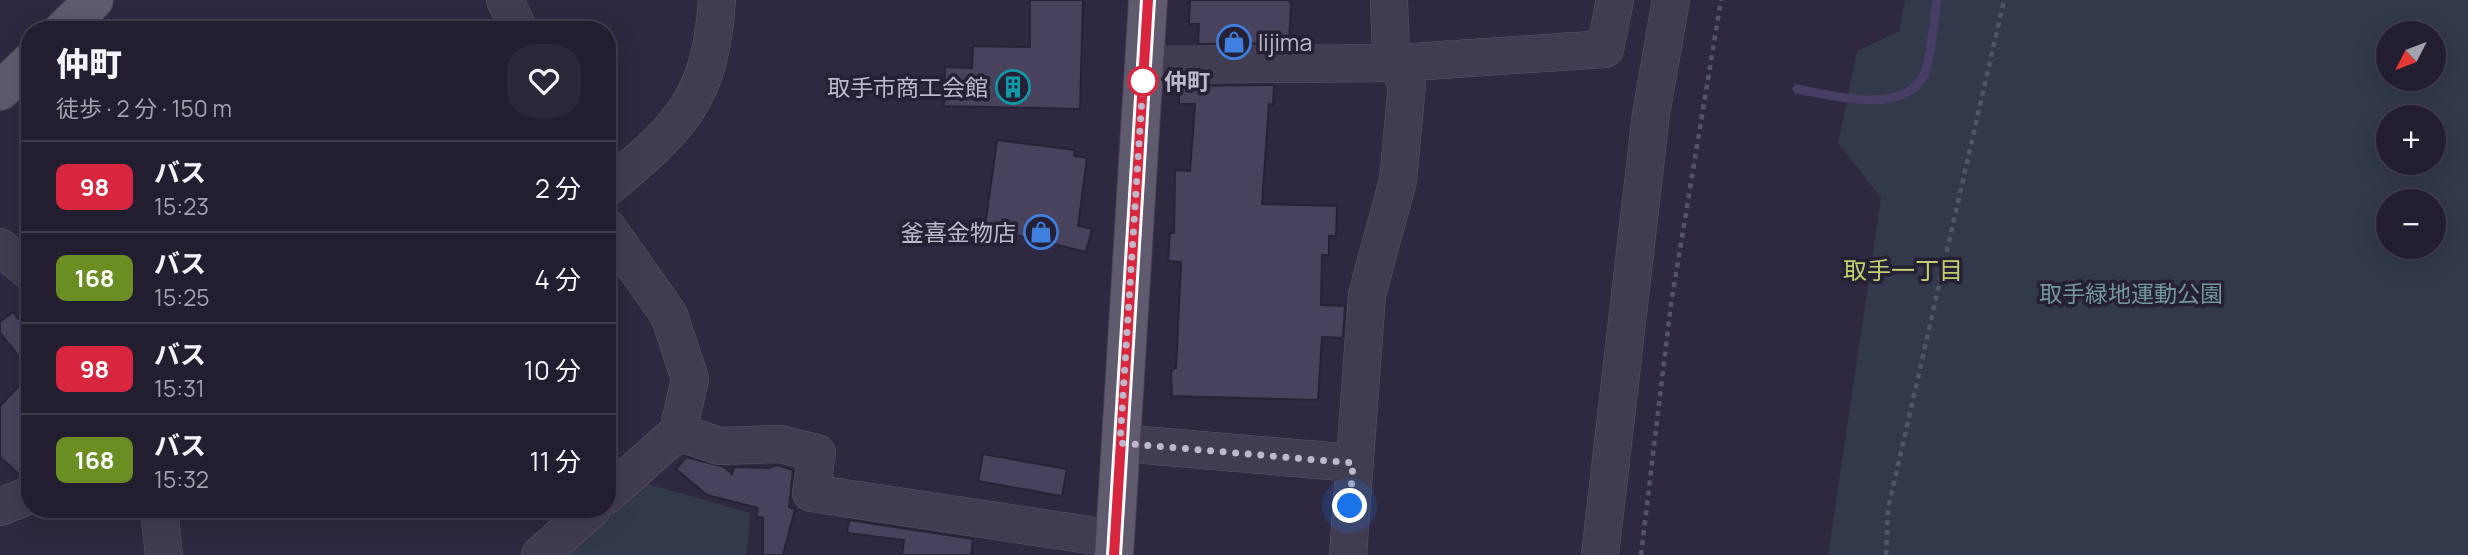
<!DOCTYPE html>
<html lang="ja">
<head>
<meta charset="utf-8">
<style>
	:root { --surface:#221e30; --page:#2a2738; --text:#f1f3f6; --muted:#a2a2ab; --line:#3f3c4c }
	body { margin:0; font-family:Manrope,"Noto Sans JP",sans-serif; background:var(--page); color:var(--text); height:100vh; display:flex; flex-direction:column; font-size:26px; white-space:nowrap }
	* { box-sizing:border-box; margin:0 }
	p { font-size:23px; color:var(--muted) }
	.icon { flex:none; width:38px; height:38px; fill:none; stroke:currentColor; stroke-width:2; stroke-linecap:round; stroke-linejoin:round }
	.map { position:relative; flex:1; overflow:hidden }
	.details { position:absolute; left:21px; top:21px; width:595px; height:497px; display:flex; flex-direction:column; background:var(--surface); border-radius:28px; box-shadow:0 7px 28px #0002,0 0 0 2px var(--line) }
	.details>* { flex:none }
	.badge { padding:0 14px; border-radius:10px; font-size:24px; line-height:46px }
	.needle { width:46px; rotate:228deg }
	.fabs { position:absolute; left:2376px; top:21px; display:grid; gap:14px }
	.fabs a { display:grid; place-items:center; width:70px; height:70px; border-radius:50%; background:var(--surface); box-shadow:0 7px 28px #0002,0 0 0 2px var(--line); font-size:35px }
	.you { position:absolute; width:35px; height:35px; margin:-18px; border:5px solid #fff; border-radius:50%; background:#1a73e8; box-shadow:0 0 0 10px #1a73e833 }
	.map>.badge { position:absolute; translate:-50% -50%; box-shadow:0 0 0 4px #fff }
	.round { display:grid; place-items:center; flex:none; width:74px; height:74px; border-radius:28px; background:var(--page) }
	.headline { display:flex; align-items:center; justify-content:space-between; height:119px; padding:0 35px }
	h1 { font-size:33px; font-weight:800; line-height:52px }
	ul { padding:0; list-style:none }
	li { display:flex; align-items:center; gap:21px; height:91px; padding:0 35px; border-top:2px solid var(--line) }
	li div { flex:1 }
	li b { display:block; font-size:26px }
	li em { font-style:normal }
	li .badge { min-width:77px; font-weight:700; text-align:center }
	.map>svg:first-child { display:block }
	.green { fill:#31394a; fill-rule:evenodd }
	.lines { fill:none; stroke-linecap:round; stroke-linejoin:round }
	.stream { stroke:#483d65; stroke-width:9 }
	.building { fill:#49425d; stroke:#282237; stroke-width:2 }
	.minor-casing { stroke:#5c566a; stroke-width:38 }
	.major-casing { stroke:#484256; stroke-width:40 }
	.path { stroke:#525567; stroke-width:4.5; stroke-dasharray:5 5; stroke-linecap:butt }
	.minor { stroke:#413c50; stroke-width:37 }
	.major { stroke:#605a6f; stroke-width:38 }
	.line-casing { stroke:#fff; stroke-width:16 }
	.line { stroke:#d7263d; stroke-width:10 }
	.walk { stroke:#beb8ca; stroke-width:7; stroke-dasharray:0 12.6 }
	.stop-dot { fill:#fff; stroke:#d7263d; stroke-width:3.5 }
	.labels { text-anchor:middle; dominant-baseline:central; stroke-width:7; stroke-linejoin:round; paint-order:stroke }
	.poi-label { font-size:23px; fill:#beb8ca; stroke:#262035; text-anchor:end }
	.stop-label { font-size:23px; font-weight:bold; fill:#beb8ca; stroke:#262035; text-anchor:start }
	.park-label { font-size:23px; fill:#719996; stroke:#262035 }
	.neighbourhood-label { font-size:24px; fill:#c3cf6e; stroke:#262035 }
</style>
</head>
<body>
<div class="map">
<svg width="2468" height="555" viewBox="0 0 2468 555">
	<rect width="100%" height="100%" fill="#2e2840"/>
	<g class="green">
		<path d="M1905,0H2468V555H1828L1881,198L1838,143L1857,51L1899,31ZM2434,33V79H2389V33ZM2434,117V163H2389V117ZM2389,201H2434V247H2389Z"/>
		<path d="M641,482L750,513L747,555H566Z"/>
	</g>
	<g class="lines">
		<path class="stream" d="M1797,89C1830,95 1904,116 1924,75C1931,61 1934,18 1937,0"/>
	</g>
	<g class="building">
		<path d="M1030,0H1083L1080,109L944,106L945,67L972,68L973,46L1030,47Z"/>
		<path d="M1190,0H1288L1291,3L1289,43L1198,44L1199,24H1189Z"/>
		<path d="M1274,85L1273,105L1269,104L1262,204L1337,206L1336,236H1329V255H1322L1321,305L1345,306L1343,338L1322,337L1318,400L1172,396L1171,373L1173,368H1176L1181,262L1168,261L1170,233H1174L1175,170L1190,171L1195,104H1179V86Z"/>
		<path d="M997,140L1075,150L1074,156L1087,158L1078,226L1092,229L1086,252L985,227Z"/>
		<path d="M13,312L30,333V370L0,333V322Z"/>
		<path d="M30,374V475L21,476L0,457V406Z"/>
		<path d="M983,454L1067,469L1062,496L978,481Z"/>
		<path d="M686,457L724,467L732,474L734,467L769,468L777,465L793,470L789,507L795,509L783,555H763V518L756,516L758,508L707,495L676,469Z"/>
		<path d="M849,520L973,539L971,555H902L904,540L847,533Z"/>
	</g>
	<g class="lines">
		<g class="minor-casing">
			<g id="minor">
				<path d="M505,0L519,30"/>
				<path d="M1144,65L1397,63L1605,49L1615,0"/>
				<path d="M607,188C681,126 710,100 717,0"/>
				<path d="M607,227L669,315L690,379L678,432L607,495"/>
				<path d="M0,247L30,272"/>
				<path d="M678,432L719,446L780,444L817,453L811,493L1089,535"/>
				<path d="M1120,443L1353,463"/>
				<path d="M0,507L30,495"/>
				<path d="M159,509L164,555"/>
				<path d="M540,555L592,509"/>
				<path d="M1348,555L1367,295L1398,180L1407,85L1391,53L1389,0"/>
				<path d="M1600,555L1651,114L1671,0"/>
			</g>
		</g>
		<g class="major-casing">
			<g id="major">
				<path d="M63,30L94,0"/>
				<path d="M0,91L30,62"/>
				<path d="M1114,555L1148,0"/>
			</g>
		</g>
		<g class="path">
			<path d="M1641,555L1671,304L1721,0"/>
			<path d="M1886,555L1888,509L2004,0"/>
		</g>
		<use href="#minor" class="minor"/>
		<use href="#major" class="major"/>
	</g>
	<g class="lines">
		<g class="line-casing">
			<path id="line" d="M1114,555L1148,0"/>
		</g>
		<use href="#line" class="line"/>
		<path class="walk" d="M1143,81L1120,443L1353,463L1350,506"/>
	</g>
	<defs>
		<g id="shop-ring" transform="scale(1.75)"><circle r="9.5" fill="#262035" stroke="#3f7fe0" stroke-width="1.5"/><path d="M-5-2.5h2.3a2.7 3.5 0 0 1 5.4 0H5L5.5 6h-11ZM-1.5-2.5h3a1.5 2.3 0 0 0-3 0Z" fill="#3f7fe0"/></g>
		<g id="building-ring" transform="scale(1.75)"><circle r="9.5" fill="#262035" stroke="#0f9aa8" stroke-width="1.5"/><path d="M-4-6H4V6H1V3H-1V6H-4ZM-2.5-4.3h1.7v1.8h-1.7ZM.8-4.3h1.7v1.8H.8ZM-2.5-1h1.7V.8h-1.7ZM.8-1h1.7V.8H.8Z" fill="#0f9aa8"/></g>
	</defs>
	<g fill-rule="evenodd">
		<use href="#shop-ring" x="1234" y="42"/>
		<use href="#building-ring" x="1013" y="87"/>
		<use href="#shop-ring" x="1041" y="232"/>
	</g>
	<circle class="stop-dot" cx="1143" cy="81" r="14"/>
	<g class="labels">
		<g class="poi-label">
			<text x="1258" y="42" text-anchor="start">Iijima</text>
			<text x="988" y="87">取手市商工会館</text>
			<text x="1016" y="232">釜喜金物店</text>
		</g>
		<g class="stop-label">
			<text x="1164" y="81">仲町</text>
		</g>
		<g class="park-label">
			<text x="2131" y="293">取手緑地運動公園</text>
		</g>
		<g class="neighbourhood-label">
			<text x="1903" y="269">取手一丁目</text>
		</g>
	</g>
</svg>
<div class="fabs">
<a><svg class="needle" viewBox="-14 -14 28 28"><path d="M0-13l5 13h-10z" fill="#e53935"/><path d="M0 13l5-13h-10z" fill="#a2a2ab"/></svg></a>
<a>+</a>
<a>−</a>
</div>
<div class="you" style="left:1350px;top:506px"></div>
<section class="details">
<div class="headline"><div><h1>仲町</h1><p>徒歩 · 2 分 · 150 m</p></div><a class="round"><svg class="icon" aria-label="heart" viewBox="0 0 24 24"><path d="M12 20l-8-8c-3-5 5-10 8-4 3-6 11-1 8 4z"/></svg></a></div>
<ul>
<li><span class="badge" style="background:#d7263d;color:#fff">98</span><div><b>バス</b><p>15:23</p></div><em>2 分</em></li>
<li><span class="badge" style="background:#6b8e23;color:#fff">168</span><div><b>バス</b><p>15:25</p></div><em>4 分</em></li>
<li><span class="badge" style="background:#d7263d;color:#fff">98</span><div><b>バス</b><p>15:31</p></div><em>10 分</em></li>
<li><span class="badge" style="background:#6b8e23;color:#fff">168</span><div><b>バス</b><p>15:32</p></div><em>11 分</em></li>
</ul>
</section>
</div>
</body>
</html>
